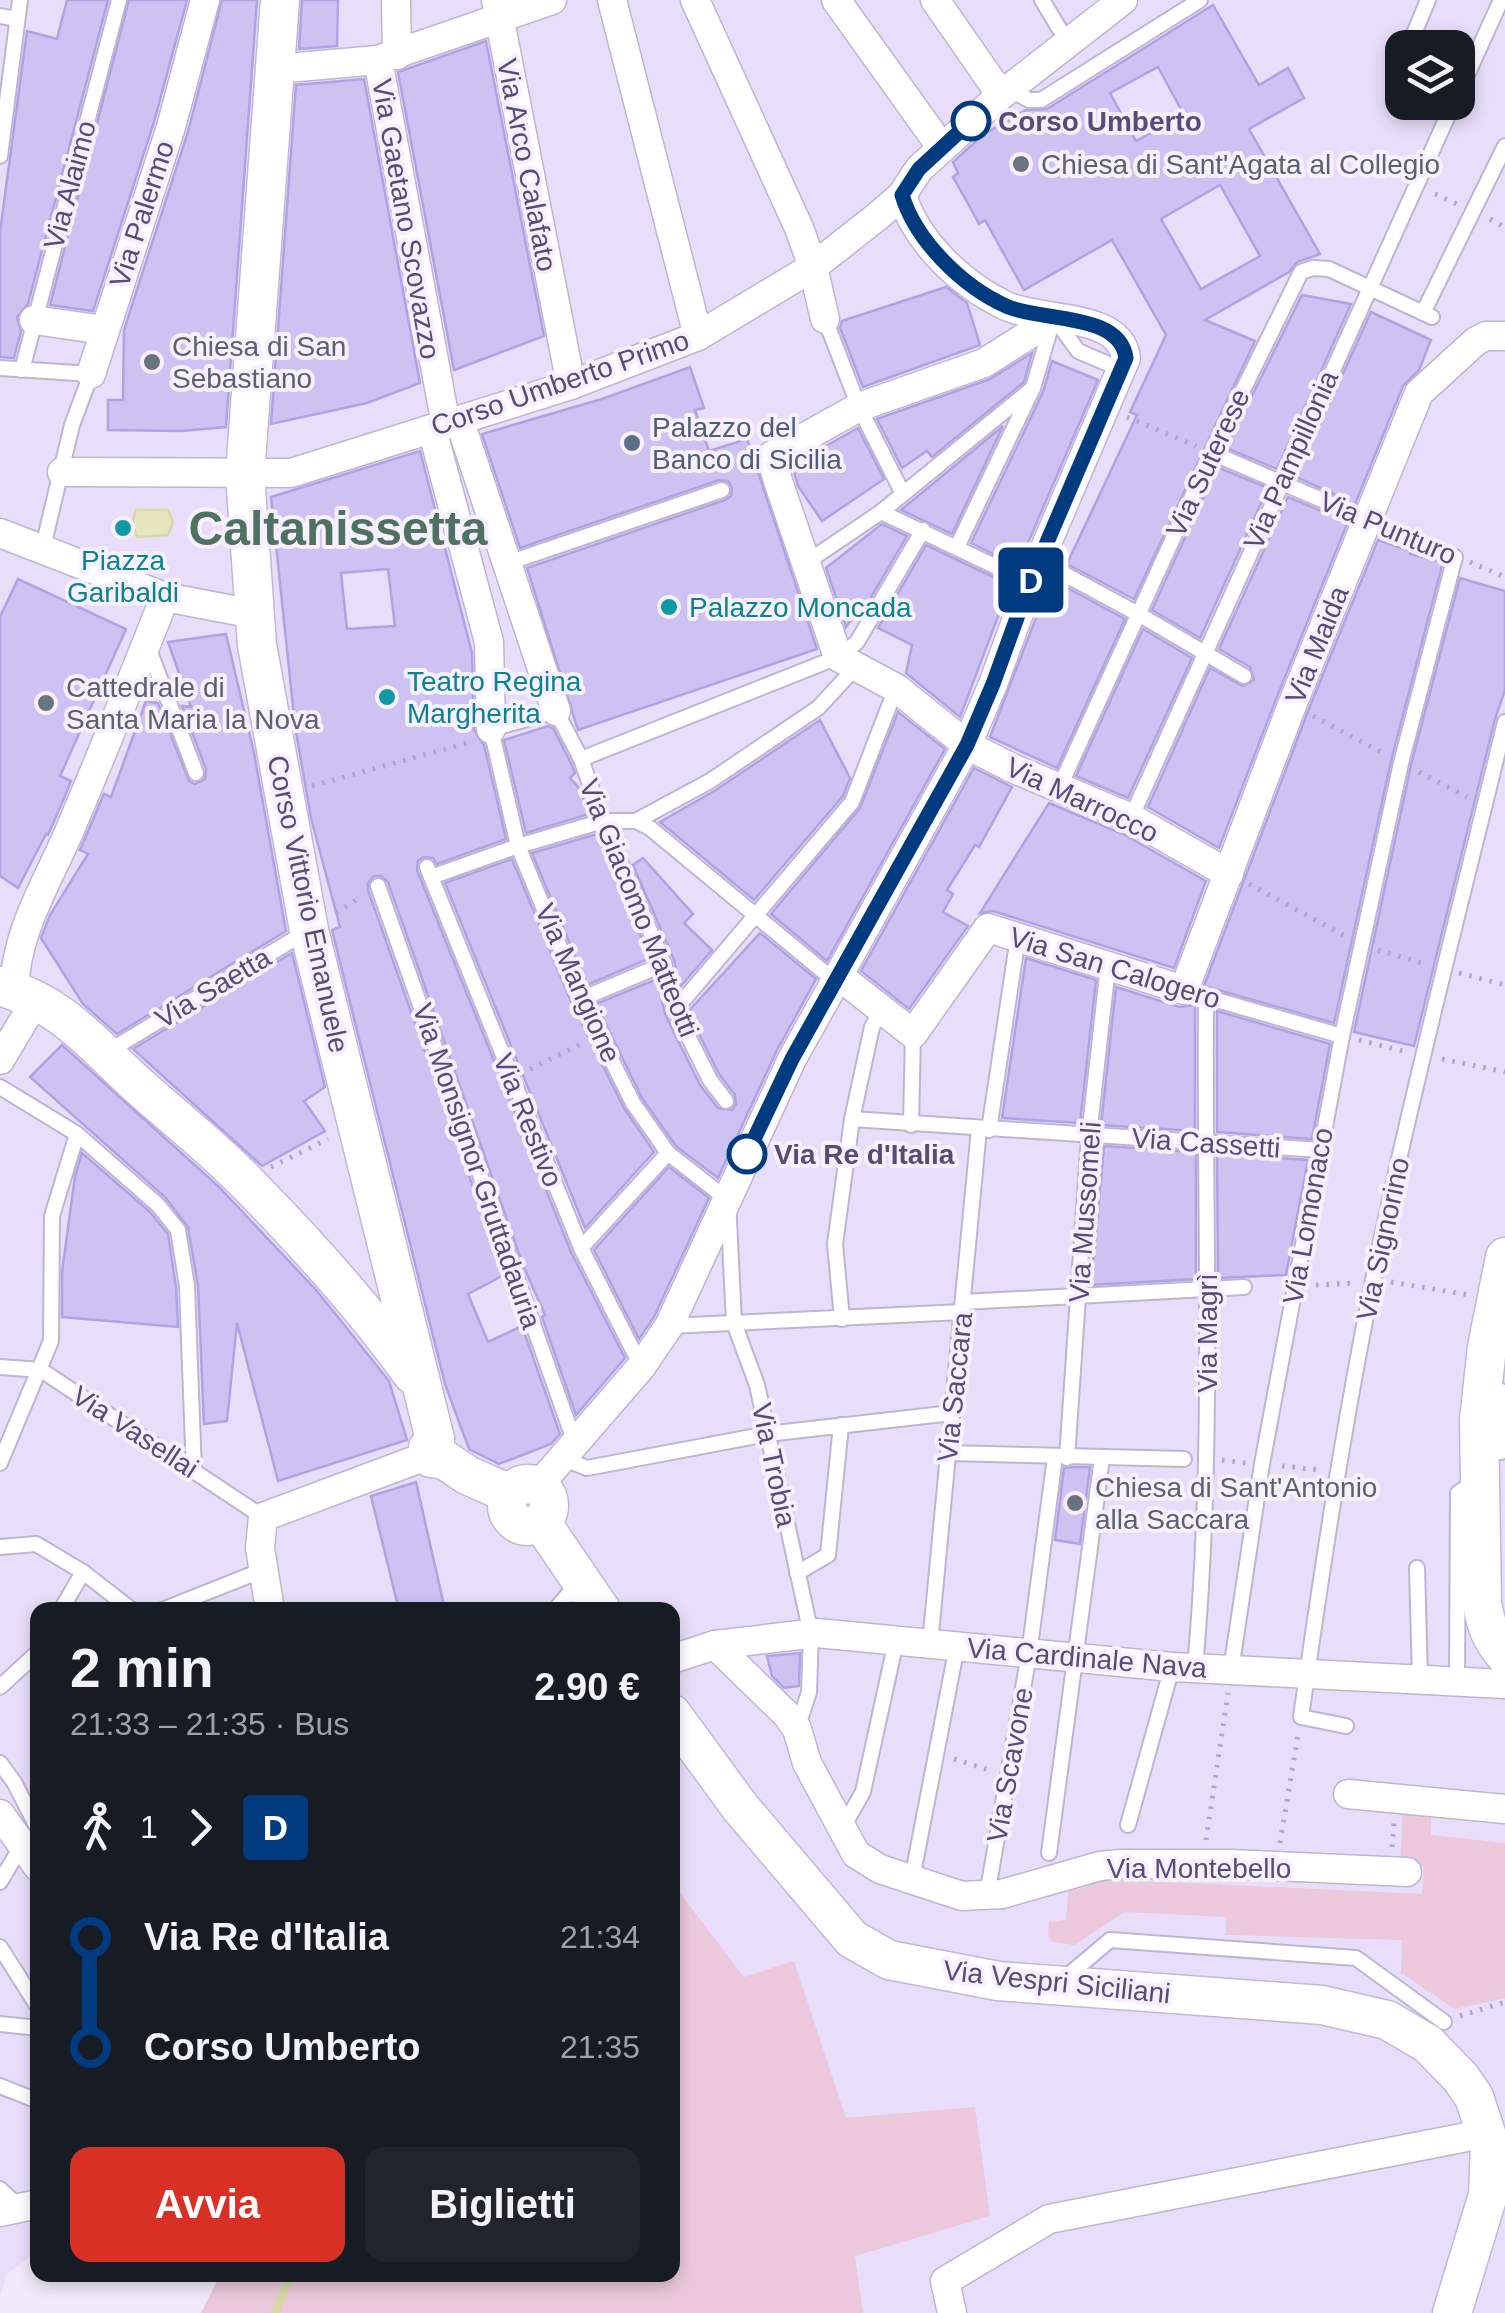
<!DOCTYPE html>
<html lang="it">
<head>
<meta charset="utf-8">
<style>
	:root { --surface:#171b24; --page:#20242c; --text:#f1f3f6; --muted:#9ea1a6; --accent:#d93025 }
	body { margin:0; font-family:Arial,sans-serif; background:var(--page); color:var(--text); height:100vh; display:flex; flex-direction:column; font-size:38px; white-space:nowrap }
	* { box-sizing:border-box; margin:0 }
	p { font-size:32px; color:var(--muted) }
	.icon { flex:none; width:55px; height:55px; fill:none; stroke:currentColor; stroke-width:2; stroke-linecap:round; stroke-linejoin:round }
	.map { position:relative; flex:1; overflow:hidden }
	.panel { position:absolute; left:30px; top:1602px; width:650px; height:680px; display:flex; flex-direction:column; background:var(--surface); border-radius:20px; box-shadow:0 5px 15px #0003 }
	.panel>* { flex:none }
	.badge { padding:0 20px; border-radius:8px; font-size:35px; line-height:65px }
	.buttons { position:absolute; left:1385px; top:30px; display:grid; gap:20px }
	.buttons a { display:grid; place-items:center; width:90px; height:90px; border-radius:20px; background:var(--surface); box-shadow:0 5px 15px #0003; font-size:50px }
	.map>.badge { position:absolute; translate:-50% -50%; box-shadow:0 0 0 5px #fff }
	.legs { display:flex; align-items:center; gap:15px; height:110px; padding:0 40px; font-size:32px }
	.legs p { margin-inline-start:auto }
	.headline { display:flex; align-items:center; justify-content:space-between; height:170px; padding:0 40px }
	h1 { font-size:55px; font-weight:600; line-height:75px }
	.primary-button { display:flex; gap:20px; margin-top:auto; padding:20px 40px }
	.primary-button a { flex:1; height:115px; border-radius:20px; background:var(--accent); color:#fff; font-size:40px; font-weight:600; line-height:115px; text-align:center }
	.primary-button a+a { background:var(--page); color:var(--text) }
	ul { padding:0 40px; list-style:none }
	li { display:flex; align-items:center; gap:35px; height:110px; font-size:38px }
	li i { display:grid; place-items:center; width:15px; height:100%; margin:0 12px; background:currentColor }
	li i::after { content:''; width:25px; height:25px; margin:-12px; border:8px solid; border-radius:50%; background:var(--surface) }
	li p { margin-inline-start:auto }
	li:first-child i { background:linear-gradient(#0000 50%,currentColor 0) }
	li:last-child i { background:linear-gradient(currentColor 50%,#0000 0) }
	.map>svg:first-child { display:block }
	.residential { fill:#e9def9; fill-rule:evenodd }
	.green { fill:#ebc8db }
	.water { fill:#e7e6be; stroke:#d8d8a4; stroke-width:2.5 }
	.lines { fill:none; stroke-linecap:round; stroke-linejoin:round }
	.stream { stroke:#d8d8a4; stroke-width:8 }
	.building { fill:#cdc2f2; stroke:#b1a2e4; stroke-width:2.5; fill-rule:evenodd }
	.lane-casing { stroke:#beb5d4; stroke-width:18 }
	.street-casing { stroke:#beb5d4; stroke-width:31 }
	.secondary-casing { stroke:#c1b7db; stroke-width:41 }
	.path { stroke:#b0a4d7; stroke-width:5; stroke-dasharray:2.5 8; stroke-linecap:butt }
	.lane { stroke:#fff; stroke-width:14 }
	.street { stroke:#fff; stroke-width:28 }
	.secondary { stroke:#fff; stroke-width:38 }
	.line-1-casing { stroke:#fff; stroke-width:22 }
	.line-1 { stroke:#003b80; stroke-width:15 }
	.stop-1-dot { fill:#fff; stroke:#003b80; stroke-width:5 }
	.worship-dot { fill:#6b7280; stroke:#f7f1ff; stroke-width:4 }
	.service-dot { fill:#5c6f8a; stroke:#f7f1ff; stroke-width:4 }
	.culture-dot { fill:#0f9aa8; stroke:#f7f1ff; stroke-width:4 }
	.labels { text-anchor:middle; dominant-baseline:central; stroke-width:8; stroke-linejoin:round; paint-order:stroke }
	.stop-label { font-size:28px; font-weight:bold; fill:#554d78; stroke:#f7f1ff; text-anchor:start }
	.worship-label { font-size:28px; fill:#5b616d; stroke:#f7f1ff; text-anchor:start }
	.street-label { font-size:28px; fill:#554d78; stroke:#f7f1ff }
	.service-label { font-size:28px; fill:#4e5e75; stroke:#f7f1ff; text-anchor:start }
	.culture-label { font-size:28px; fill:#0d838f; stroke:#f7f1ff; text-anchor:start }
	.town-label { font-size:48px; font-weight:bold; fill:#4f7160; stroke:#f7f1ff }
</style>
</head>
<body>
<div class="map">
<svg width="1505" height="2313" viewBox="0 0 1505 2313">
	<rect width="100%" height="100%" fill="#f2eafc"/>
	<path class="residential" d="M0,0H1505V2313H833L673,1912L672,1610H38L37,2252L6,2275L0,2300ZM1402,48H1458V102H1402Z"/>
	<g class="green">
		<path d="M1403,1808L1431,1811V1835L1505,1843V1998L1455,2009L1401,1973L1402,1940L1226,1935V1917L1125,1912L1074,1945L1053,1942L1048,1936L1049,1922L1066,1920L1069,1885L1077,1890L1104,1879L1422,1894L1424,1867L1400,1864Z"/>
		<path d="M673,1884L744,1977L794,1961L846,2118L975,2107L990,2216L855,2256L863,2313H201L220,2275H672Z"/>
	</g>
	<path class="water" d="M136,510H168L173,522L168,535L137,537L132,524Z"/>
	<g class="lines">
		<path class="stream" d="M275,2313L291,2275"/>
	</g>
	<g class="building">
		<path d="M67,0H108L28,304L17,317L21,331L14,358L0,357V232L27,31L57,39Z"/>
		<path d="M129,0H187L154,122L93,311L50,305Z"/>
		<path d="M222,0H257L226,427L181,431L108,430V400H123L124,330L188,132Z"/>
		<path d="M302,0H338L337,46L299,49Z"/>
		<path d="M1213,5L1259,85L1288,68L1304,98L1249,129L1320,254L1297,262L1289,272L1205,320L1255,341L1134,599L1067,564L1137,415L1130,412L1166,335L1112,240L1024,290L985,220L979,224L966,200L953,177L958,173L953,162L984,134L1026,110L1047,109ZM1158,67L1184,115L1136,141L1110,93ZM1220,185L1260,256L1201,289L1161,219Z"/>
		<path d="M486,41L544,336L454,370L398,72Z"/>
		<path d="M364,79L420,383L367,403L271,424L296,85Z"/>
		<path d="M946,287L967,303L980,345L863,387L840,328L842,321Z"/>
		<path d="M1302,295L1351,304L1277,469L1226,448Z"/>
		<path d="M1371,312L1431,340L1419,370L1403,386L1276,699L1219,848L1148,807L1210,668L1243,686L1254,680L1250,667L1219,649L1288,497L1326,513L1338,508L1339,501L1334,494L1296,477Z"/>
		<path d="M1032,353L1024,382L932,457L927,451L902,468L877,419L990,379Z"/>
		<path d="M1052,361L1098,380L1018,566L971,543L1043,392Z"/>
		<path d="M690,367L704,408L695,410L709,451L747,439L817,649L578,730L527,568L725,500L731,496L732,488L728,481L719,480L520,548L482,434L602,399Z"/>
		<path d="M1003,426L952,534L901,510Z"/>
		<path d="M858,428L884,479L822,521L798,486L792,465Z"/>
		<path d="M420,451L472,653L474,730L484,745L506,839L437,864L433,858L424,857L418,861L417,870L571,1252L625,1358L576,1415L542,1317L545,1315L523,1265L388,882L381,876H374L368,883V890L504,1275L468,1294L488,1342L522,1326L560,1434L551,1444L499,1464L469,1449L445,1384L332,930L340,927L311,818L295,726L271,497ZM388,569L395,626L347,629L341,573Z"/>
		<path d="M1217,467L1268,488L1200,638L1152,610Z"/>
		<path d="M882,524L907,536L859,618L854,616L846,627L826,568Z"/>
		<path d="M1378,540L1411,551L1410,554L1443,562L1391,761L1334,1023L1204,986L1308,711Z"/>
		<path d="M926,545L1010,585L960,717L906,673L912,645L878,628Z"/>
		<path d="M1460,578L1505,591V690L1495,719L1414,1046L1354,1032L1411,765Z"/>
		<path d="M18,579L126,629L60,776L71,781L65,796L48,835L46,834L18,888L0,876V617Z"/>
		<path d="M1051,579L1125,619L1057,768L990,737Z"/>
		<path d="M1143,629L1192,658L1128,798L1076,776Z"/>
		<path d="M226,634L254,753L286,931L117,1034L83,1004L41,938L50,915L88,854L80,850L104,794L111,797L146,701L158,703L189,781L195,784L205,779L206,769L182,706L191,707L168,642Z"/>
		<path d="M898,712L945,749L827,961L771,914L860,808Z"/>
		<path d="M820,720L850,778L843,796L754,900L660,822L716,790Z"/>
		<path d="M548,726L553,728L571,763L575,773L570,778L580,789L589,814L526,833L504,740Z"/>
		<path d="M974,768L1012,787L979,847L975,845L947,890L953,894L943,912L968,926L909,1009L861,971Z"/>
		<path d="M1049,803L1123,834L1206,881L1174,968L993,911L980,913Z"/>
		<path d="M597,834L650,958L587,985L532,853Z"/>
		<path d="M643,858L693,914L684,923L712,950L680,987L674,960L633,865Z"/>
		<path d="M512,859L572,1004L624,1108L654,1152L585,1228L445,883Z"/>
		<path d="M760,933L816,979L776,1052L718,1178L676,1146L642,1098L596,1004L657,979L665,1014L700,1085L718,1108L732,1110L736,1104L735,1095L719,1074L688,1012Z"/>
		<path d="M292,953L325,1087L304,1101L325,1131L262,1166L133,1049Z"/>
		<path d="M1026,958L1096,980L1080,1123L1002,1118Z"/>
		<path d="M1116,987L1179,1007L1195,1005V1131L1101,1125Z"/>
		<path d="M1217,1011L1330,1044L1312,1139L1217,1132Z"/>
		<path d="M62,1045L219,1187L317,1291L389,1381L407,1440L278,1481L237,1323L227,1421L204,1424L198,1286L188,1227L165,1197L30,1077Z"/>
		<path d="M1104,1146L1196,1152V1279L1091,1285Z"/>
		<path d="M82,1153L150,1212L168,1234L176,1287L178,1327L62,1317V1272L75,1176Z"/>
		<path d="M1217,1154L1308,1160L1286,1275L1218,1278Z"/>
		<path d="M669,1167L709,1198L654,1317L639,1339L594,1250Z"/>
		<path d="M1073,1467H1090L1080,1544L1055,1540L1064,1468Z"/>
		<path d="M416,1482L445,1610H399L371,1496Z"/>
		<path d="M800,1653L799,1686L784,1688L772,1676L767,1656Z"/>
	</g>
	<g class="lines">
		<g class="lane-casing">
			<g id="lane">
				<path d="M1042,0L1068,43"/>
				<path d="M0,16L17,19"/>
				<path d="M1408,48L1428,0"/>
				<path d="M1008,89L1029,100H1041L1200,0"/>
				<path d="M1458,95L1501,0"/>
				<path d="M0,156L20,0"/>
				<path d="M1423,313L1505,146"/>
				<path d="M825,319L859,407L903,494"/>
				<path d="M1055,319L1078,351L1106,363"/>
				<path d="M0,368L91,374L72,425L42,551"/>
				<path d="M22,370L119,0"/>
				<path d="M1212,453L1329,503"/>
				<path d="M881,512L1030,583"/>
				<path d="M957,547L1033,388L1052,323"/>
				<path d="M1040,561L1140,615L1244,676"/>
				<path d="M807,562L881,512L1033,388"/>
				<path d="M505,564L722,490"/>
				<path d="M148,647L196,773"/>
				<path d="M581,759L838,657L857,642L923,530"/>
				<path d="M1060,786L1212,453L1301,272L1313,268L1329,269L1432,317"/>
				<path d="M1131,818L1454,102"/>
				<path d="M636,821L650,828L836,982"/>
				<path d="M427,867L581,1248L641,1366"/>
				<path d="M431,877L518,846L603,821H636L710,781L818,708L856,667"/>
				<path d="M378,886L576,1446"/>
				<path d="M1199,995L1342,1036"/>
				<path d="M581,999L664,964"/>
				<path d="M675,1010L852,802L896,688"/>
				<path d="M109,1051L304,933"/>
				<path d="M0,1087L77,1134L158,1205L178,1230L187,1286L194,1472"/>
				<path d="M726,1101L710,1080L675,1010L664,964L603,821L581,759L556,711L491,729L518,846L581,999L633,1103L668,1153L728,1200L734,1323L757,1385L811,1634L809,1692L797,1729"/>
				<path d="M852,1119L1321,1150"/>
				<path d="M911,1125L913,1034"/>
				<path d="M989,1130L1018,937"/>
				<path d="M581,1248L668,1153"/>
				<path d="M963,1302L1244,1287"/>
				<path d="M842,1319L835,1244L852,1119L872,1027L882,1009"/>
				<path d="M669,1326L962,1312"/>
				<path d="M0,1367L41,1370L263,1517"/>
				<path d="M1501,1452V1391"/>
				<path d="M948,1453L1184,1459"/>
				<path d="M1067,1458L1089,1136L1108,966"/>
				<path d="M564,1459L587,1468L767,1434L952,1413"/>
				<path d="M0,1463L51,1341L52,1216L77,1134"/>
				<path d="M0,1547L36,1544L83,1572L132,1610"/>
				<path d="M1417,1568L1420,1680"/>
				<path d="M797,1573L828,1555L841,1425"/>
				<path d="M61,1610L83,1572"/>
				<path d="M162,1610L263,1570"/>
				<path d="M555,1610L580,1580"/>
				<path d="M930,1644L979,1129"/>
				<path d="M1195,1668C1215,1445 1204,1221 1206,997"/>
				<path d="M1231,1670L1262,1464L1342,1036L1401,763L1455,557"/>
				<path d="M1457,1682L1458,1493L1475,1481"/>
				<path d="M0,1687L38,1652"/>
				<path d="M1346,1726L1301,1717C1325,1547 1351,1377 1388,1209C1423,1046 1466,884 1505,722"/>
				<path d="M0,1763L14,1782L38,1829"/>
				<path d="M1128,1825L1172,1667"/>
				<path d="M842,1829L863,1792L896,1641"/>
				<path d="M1049,1853L1102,1458"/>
				<path d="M912,1879L957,1646"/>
				<path d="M0,1882L22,1845"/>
				<path d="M987,1895L1029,1654L1055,1457"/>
				<path d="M0,1947L38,2007"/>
				<path d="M1065,1978L1110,1940L1356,1958L1444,2022"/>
				<path d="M0,2024L38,2028"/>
				<path d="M0,2086L38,2101"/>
				<path d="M0,2189L20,2208"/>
			</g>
		</g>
		<g class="street-casing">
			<g id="street">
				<path d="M396,0L397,55"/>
				<path d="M496,0L571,385"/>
				<path d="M612,0L698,336"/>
				<path d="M695,0L799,228L813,267L825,319"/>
				<path d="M836,0L942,148"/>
				<path d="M935,0L1001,95"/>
				<path d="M378,60L446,425"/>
				<path d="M275,69L378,60L552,0"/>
				<path d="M1055,318L984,363L859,407L771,456L778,481L838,657L896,688L967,745L1012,768L1131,818L1229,874"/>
				<path d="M34,320L104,330"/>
				<path d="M91,374L171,127L205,0"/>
				<path d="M460,422L556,711"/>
				<path d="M432,429L489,642L491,729"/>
				<path d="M62,472L291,473L571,385L698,336L813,267L878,216L902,195L919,169L1001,95L1123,0"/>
				<path d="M0,533L165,597L254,614"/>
				<path d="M839,976L913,1034L988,928L1184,990L1292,705L1419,393L1476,341L1486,336H1505"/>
				<path d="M14,990C16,931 46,885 69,832C102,754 134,675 165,597"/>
				<path d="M0,1060L37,998"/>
				<path d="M538,1486L641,1367L669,1326L792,1059L967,745L993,684L1030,583L1126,358C1120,312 1041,322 1006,306C962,285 916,242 902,195"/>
				<path d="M270,1610L260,1548L263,1517L429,1455"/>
				<path d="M715,1645L787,1715L797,1729L807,1763L856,1854L880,1869L962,1896L1002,1894L1100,1866L1121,1864H1231L1407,1872"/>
				<path d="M672,1659L715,1645L817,1633L1172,1667L1505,1684"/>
				<path d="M1348,1794L1505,1809"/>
				<path d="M0,1814L38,1867"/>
				<path d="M0,2212L38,2204"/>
				<path d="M952,2313L945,2281L1049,2219L1487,2133"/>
			</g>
		</g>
		<g class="secondary-casing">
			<g id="secondary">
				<path d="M280,0L245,474L257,645L309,930L435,1439"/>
				<path d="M0,986C64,1005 92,1044 140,1087C176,1119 214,1149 248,1184C306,1243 364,1307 412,1374"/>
				<path d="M1505,1257L1487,1347L1479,1420L1482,1604C1486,1625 1491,1639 1505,1655"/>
				<path d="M435,1439L428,1448L431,1458L445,1460L467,1475L510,1494"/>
				<circle cx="528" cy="1505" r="21"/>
				<path d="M541,1522L601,1610"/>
				<path d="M672,1714L740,1807L852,1939L889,1960L998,1981L1322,2005L1387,2020L1428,2044L1461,2078L1474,2097L1490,2145L1488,2195L1452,2313"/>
			</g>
		</g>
		<g class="path">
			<path d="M1435,194L1457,204"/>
			<path d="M1490,219L1505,227"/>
			<path d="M1127,417L1196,446"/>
			<path d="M1391,530L1437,549"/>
			<path d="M1470,562L1505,577"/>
			<path d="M1313,716L1383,753"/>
			<path d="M1419,772L1467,797"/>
			<path d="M312,786L471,742"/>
			<path d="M1249,884L1345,936"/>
			<path d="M336,913L361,897"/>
			<path d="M1378,950L1425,964"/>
			<path d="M1459,973L1505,985"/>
			<path d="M1359,1040L1407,1052"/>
			<path d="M1442,1059L1505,1072"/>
			<path d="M530,1069L583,1043"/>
			<path d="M271,1167L328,1139"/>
			<path d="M1391,1282L1469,1295"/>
			<path d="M1316,1285L1355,1283"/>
			<path d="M1222,1460L1246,1463"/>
			<path d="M1282,1466L1321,1470"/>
			<path d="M954,1759L992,1771"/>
			<path d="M1206,1840L1228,1693"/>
			<path d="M1280,1843L1298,1735"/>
			<path d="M1392,1847L1394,1823"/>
			<path d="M1460,2016L1505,2002"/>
		</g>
		<use href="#lane" class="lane"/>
		<use href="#street" class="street"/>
		<use href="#secondary" class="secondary"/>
	</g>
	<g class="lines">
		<g class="line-1-casing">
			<path id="line-1" d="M747,1154L792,1059L967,745L993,684L1030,582L1126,358C1120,312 1041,322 1006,306C962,286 916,241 902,195L919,169L971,121"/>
		</g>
		<use href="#line-1" class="line-1"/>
	</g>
	<g class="stop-1-dot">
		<circle cx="971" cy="121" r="18"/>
		<circle cx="747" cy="1154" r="18"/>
	</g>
	<g class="worship-dot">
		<circle cx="1021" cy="164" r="10"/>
		<circle cx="152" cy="362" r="10"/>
		<circle cx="46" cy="703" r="10"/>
		<circle cx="1075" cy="1503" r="10"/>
	</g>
	<circle class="service-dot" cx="632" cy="443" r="10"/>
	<g class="culture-dot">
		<circle cx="123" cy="528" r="10"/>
		<circle cx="669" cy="607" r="10"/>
		<circle cx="387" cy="697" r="10"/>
	</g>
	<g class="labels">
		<g class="stop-label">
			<text x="998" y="121">Corso Umberto</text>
			<text x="774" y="1154">Via Re d'Italia</text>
		</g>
		<g class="worship-label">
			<text x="1041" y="164">Chiesa di Sant'Agata al Collegio</text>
			<text x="172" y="346">Chiesa di San<tspan x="172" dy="32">Sebastiano</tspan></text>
			<text x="66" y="687">Cattedrale di<tspan x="66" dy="32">Santa Maria la Nova</tspan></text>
			<text x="1095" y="1487">Chiesa di Sant'Antonio<tspan x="1095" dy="32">alla Saccara</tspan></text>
		</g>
		<g class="street-label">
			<text transform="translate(527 165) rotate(79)">Via Arco Calafato</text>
			<text transform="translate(70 185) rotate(-75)">Via Alaimo</text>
			<text transform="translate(142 214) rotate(-72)">Via Palermo</text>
			<text transform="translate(406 219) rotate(80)">Via Gaetano Scovazzo</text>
			<text transform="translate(560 383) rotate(-19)">Corso Umberto Primo</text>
			<text transform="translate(1291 460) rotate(-66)">Via Pampillonia</text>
			<text transform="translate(1208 463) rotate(-65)">Via Suterese</text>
			<text transform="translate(1388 528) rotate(23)">Via Punturo</text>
			<text transform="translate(1317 645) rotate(-68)">Via Maida</text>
			<text transform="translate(1082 800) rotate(25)">Via Marrocco</text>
			<text transform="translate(308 904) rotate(78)">Corso Vittorio Emanuele</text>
			<text transform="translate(639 908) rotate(68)">Via Giacomo Matteotti</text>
			<text transform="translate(1115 968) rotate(17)">Via San Calogero</text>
			<text transform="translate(578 983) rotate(66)">Via Mangione</text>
			<text transform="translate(213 988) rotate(-31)">Via Saetta</text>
			<text transform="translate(528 1120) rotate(68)">Via Restivo</text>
			<text transform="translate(1206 1143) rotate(4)">Via Cassetti</text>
			<text transform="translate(477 1166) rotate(71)">Via Monsignor Gruttadauria</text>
			<text transform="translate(1085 1212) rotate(-86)">Via Mussomeli</text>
			<text transform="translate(1308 1216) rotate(-80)">Via Lomonaco</text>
			<text transform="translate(1383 1239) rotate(-78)">Via Signorino</text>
			<text transform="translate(1207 1333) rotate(-90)">Via Magrì</text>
			<text transform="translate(955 1387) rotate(-84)">Via Saccara</text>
			<text transform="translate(135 1432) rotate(33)">Via Vasellai</text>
			<text transform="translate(774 1465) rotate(78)">Via Trobia</text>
			<text transform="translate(1087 1658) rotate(5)">Via Cardinale Nava</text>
			<text transform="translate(1010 1765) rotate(-80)">Via Scavone</text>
			<text x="1199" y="1868">Via Montebello</text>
			<text transform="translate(1057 1982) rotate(6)">Via Vespri Siciliani</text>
		</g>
		<g class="service-label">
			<text x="652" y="427">Palazzo del<tspan x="652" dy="32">Banco di Sicilia</tspan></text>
		</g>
		<g class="culture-label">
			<text x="123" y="560" text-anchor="middle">Piazza<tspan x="123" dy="32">Garibaldi</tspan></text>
			<text x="689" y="607">Palazzo Moncada</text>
			<text x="407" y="681">Teatro Regina<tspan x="407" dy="32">Margherita</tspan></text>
		</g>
		<g class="town-label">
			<text x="338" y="528">Caltanissetta</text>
		</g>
	</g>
</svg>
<div class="buttons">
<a><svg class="icon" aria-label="layers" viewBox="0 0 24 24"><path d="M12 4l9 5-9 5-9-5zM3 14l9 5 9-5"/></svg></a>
</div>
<b class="badge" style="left:1031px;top:580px;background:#003b80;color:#fff">D</b>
<section class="panel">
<div class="headline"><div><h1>2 min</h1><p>21:33 – 21:35 · Bus</p></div><b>2.90 €</b></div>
<div class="legs"><svg class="icon" aria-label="walk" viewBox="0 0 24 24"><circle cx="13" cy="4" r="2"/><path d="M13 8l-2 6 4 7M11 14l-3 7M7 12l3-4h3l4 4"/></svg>1<svg class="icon" aria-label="forward" viewBox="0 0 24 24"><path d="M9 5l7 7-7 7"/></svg><b class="badge" style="background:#003b80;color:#fff">D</b></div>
<ul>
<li><i style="color:#003b80"></i><b>Via Re d'Italia</b><p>21:34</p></li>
<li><i style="color:#003b80"></i><b>Corso Umberto</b><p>21:35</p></li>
</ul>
<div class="primary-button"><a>Avvia</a><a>Biglietti</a></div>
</section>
</div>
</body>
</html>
